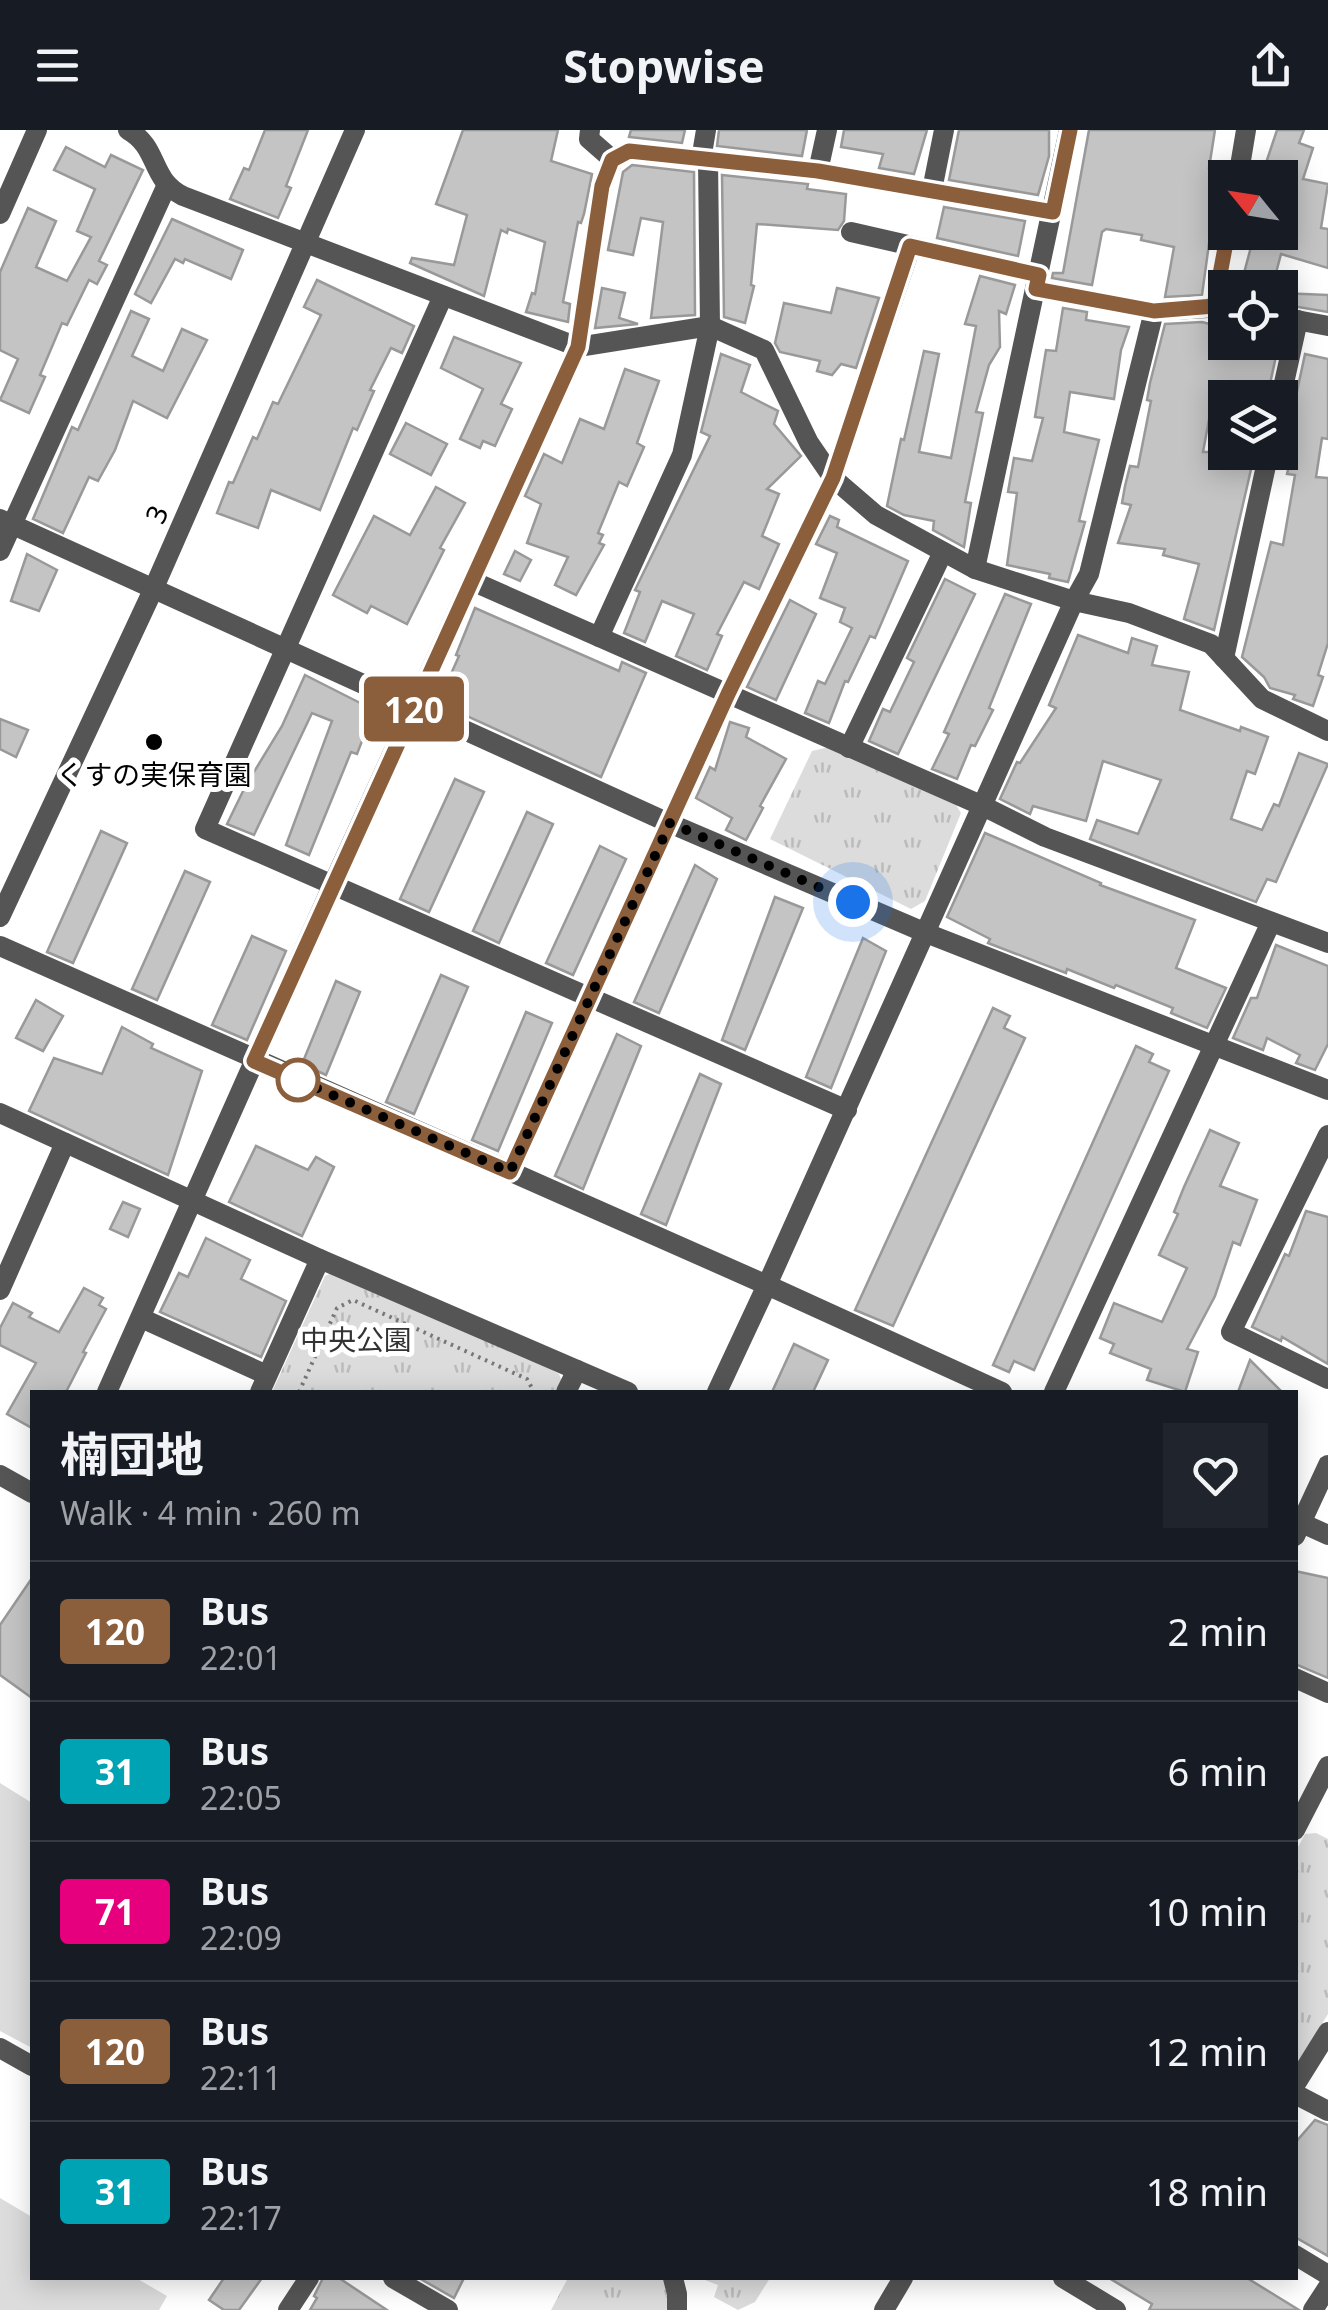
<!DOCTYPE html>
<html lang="en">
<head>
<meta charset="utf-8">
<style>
	:root { --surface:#171b24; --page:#20242c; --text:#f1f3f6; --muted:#9ea1a6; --line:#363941 }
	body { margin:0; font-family:"Noto Sans","Noto Sans JP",sans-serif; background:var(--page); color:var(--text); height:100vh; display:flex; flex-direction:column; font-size:38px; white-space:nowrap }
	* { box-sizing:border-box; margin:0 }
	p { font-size:32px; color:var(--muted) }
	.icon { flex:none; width:55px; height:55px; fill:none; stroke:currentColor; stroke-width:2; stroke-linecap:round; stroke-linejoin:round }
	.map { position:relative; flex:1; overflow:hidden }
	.drawer { position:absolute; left:30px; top:1260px; width:1268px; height:890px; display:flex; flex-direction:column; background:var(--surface); border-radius:0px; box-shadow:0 5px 25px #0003 }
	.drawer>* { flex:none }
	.badge { padding:0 20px; border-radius:8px; font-size:35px; line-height:65px }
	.needle { width:65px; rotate:300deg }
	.fabs { position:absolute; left:1208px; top:30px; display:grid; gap:20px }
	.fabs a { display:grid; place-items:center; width:90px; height:90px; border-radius:0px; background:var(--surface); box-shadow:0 5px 25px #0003; font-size:50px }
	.you { position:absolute; width:50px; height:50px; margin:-25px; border:8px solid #fff; border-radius:50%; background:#1a73e8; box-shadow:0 0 0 15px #1a73e833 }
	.map>.badge { position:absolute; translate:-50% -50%; box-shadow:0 0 0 5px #fff }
	.round { display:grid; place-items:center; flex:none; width:105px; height:105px; border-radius:0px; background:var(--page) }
	.headline { display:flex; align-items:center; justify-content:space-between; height:170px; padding:0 30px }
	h1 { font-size:48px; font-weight:700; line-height:75px }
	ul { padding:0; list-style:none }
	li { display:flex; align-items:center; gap:30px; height:140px; padding:0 30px; border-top:2px solid var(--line) }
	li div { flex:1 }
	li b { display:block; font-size:38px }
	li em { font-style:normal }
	li .badge { min-width:110px; font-weight:700; text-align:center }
	header { display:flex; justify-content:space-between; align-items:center; height:130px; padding:0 30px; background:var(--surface); font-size:45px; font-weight:700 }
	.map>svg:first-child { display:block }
	.grass { fill:url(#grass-tufts) }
	.pitch { fill:#dcdcdc }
	.building { fill:#c4c4c4; stroke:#999; stroke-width:2.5 }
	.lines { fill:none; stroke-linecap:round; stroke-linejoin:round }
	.path { stroke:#777; stroke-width:4; stroke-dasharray:2.5 5; stroke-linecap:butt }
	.minor { stroke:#555; stroke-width:20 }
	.tertiary { stroke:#555; stroke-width:20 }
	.line-casing { stroke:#fff; stroke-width:22 }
	.line { stroke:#8b5e3c; stroke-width:15 }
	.walk { stroke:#000; stroke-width:10; stroke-dasharray:0 18 }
	.poi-dot { fill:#000; stroke:#fff; stroke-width:4 }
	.stop-dot { fill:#fff; stroke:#8b5e3c; stroke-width:5 }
	.labels { text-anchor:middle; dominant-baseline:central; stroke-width:10; stroke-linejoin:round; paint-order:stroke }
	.street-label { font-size:28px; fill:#000; stroke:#fff }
	.poi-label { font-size:28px; fill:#000; stroke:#fff }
	.park-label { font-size:28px; fill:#333; stroke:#fff }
</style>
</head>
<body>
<header><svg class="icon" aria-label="menu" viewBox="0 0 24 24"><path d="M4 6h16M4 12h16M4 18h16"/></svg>Stopwise<svg class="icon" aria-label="share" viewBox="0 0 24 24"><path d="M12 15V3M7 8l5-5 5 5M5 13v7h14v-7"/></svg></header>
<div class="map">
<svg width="1328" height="2180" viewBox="0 0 1328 2180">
	<defs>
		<pattern id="grass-tufts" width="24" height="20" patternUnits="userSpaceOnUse" patternTransform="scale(2.5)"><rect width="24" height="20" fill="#dcdcdc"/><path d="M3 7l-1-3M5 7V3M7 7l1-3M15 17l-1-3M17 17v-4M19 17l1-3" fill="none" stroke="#bbb"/></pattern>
	</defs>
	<rect width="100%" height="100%" fill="#fff"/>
	<g class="grass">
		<path d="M833,616L955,673L961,683L925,771L911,779L770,709L812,621Z"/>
		<path d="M334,1142L547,1237L559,1244L562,1252L558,1262H272L325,1146Z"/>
		<path d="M1316,1703L1328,1709V1884L1295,1938V1723L1305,1704Z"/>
		<path d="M568,2148H665L668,2177L666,2180H551Z"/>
		<path d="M700,2148H699H770L755,2172L738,2180L714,2167L718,2155Z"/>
	</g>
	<g class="pitch">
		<path d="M0,1653L32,1673V1918L0,1901Z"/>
		<path d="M0,2068L32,2087V2148H136L167,2166L159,2180H0Z"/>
	</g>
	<g class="building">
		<path d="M265,0H308L286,56L291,58L278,88L230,69L244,38L249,40Z"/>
		<path d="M463,0H558L551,31L592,44L584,84L581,93L578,92L563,172L570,174L568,192L526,182L532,163L535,164L545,112L508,99L507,103L501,100L484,166L410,133L412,128L454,135L467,85L436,74Z"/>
		<path d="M631,0H685L682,13L629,7Z"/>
		<path d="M719,0H807L802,26L717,16Z"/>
		<path d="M844,0H927L914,44L879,38L883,24L841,17Z"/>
		<path d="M959,0H1049V26L1038,65L949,50Z"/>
		<path d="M1089,0H1215L1209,38L1219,40L1202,165L1165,167L1174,117L1141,110L1142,105L1106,99L1102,102L1092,155L1052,148L1053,143H1063Z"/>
		<path d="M1277,0H1304L1299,13L1313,18L1303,49L1328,54L1321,98L1328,99V138L1281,124L1272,158H1240L1255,102H1280V48H1261Z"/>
		<path d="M66,17L105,37L111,25L143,40L99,131L107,135L97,154L89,150L67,195L62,193L40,245L45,247L29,283L0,270L18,229L0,220V142L28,78L56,91L36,137L67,151L91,107L77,101L95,59L54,40Z"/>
		<path d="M632,35L694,42L695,185L651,188L663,92L641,88L633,125L608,120L623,42Z"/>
		<path d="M722,45L808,54L807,59L846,64L844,91L838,100L757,94L751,155L754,156L745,193L724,187Z"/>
		<path d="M944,77L1025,91L1018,126L937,108Z"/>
		<path d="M172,89L243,120L231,149L185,129L183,133L175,129L151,173L135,164Z"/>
		<path d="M980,146L1015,155L1006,184L999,181L1000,217L989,235L976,282L983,283L965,372L971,373L964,417L933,400L934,391L904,385L887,376L901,309L904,310L924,221L939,224L919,322L951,328L976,196L965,194Z"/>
		<path d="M317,150L414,196L402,223L391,218L370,260L374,261L357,300L353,298L320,380L271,360L258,398L217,383L229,352L233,353L253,307L257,309L273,272L278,274L321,185L304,177Z"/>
		<path d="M602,158L625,163L619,188L638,194L595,198Z"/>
		<path d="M837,158L879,168L856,238L841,234L832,245L817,241L820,231L780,222L775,213L784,173L831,183Z"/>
		<path d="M1280,163L1328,165V182L1280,174Z"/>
		<path d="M1063,178L1087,182L1086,190L1129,197L1121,220L1114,269L1070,262L1064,302L1099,310L1079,391L1085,392L1068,452L1049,448L1050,444L1007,435L1017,363L1008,362L1014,328L1032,331L1043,288L1035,287L1046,220L1056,221Z"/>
		<path d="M131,181L149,189L132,226L163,241L182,199L207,210L167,288L133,271L115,320L98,351L89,347L63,403L33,389L72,297L78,300Z"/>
		<path d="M1202,192L1225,198V212H1279L1267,268H1213L1203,322H1255L1214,500L1184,489L1199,434L1163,425L1165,419L1118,413L1131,375L1122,373L1125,356L1130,336L1138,337L1151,271L1147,270L1150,253L1165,194Z"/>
		<path d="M454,207L521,233L501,274L512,279L495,316L483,311L480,318L460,309L483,259L441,238Z"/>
		<path d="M721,224L750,235L741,262L778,281L774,294L801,326L767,359L779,364L762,406L779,414L759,459L744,452L717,504L722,506L707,540L676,526L694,484L662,471L645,512L624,503L640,462L635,460L710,306L701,302Z"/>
		<path d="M1305,224L1328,229V309L1322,308L1316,347L1328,348V513L1318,545L1323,547L1313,576L1293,569L1295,565L1270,558L1264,547L1242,527L1271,412L1283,415L1295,345L1287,344L1296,308L1292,307L1294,285H1292Z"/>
		<path d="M625,239L659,251L637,313L644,317L627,356L619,352L598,403L603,405L599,413L604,415L576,465L555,455L568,427L527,413L541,374L525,366L544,324L562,333L580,289L604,299Z"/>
		<path d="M406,293L447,314L431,345L390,324Z"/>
		<path d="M436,357L465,373L440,418L444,420L407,494L371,476L367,483L333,465L374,386L410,405Z"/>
		<path d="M830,386L839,390L837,397L908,431L875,508L870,506L848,552L845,551L829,593L805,583L818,551L825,554L852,498L840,492L845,478L820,468L837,423L816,414Z"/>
		<path d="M515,421L531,430L520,451L504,444Z"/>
		<path d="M27,424L57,440L39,481L11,471Z"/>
		<path d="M945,449L975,464L898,624L869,611L883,579L890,582L914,532L907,528Z"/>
		<path d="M1005,464L1031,474L989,578L993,580L975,616L971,615L957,649L932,639L949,604L944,602Z"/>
		<path d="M790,470L816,484L776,570L747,557Z"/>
		<path d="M475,478L619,541L622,532L646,543L601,647L438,573L459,526L456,525Z"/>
		<path d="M1078,505L1128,523L1132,508L1157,516L1152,535L1189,542L1180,580L1240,601L1241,597L1268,607L1255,644L1247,641L1231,689L1262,700L1274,674L1279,676L1299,623L1328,634L1276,752L1267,749L1256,772L1090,709L1097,690L1138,704L1161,650L1103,631L1086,691L1033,676L1030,684L1000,669L1017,632L1020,633L1056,578L1049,575Z"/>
		<path d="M305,545L374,580L357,624L351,622L309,725L286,715L332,591L312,583L254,705L227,694L246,655L282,596Z"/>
		<path d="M0,589L28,600L16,627L0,619Z"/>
		<path d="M730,592L749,598L746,607L786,629L760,676L763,678L746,710L726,700L732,688L696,668L710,637L715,640Z"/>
		<path d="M455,649L484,662L429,782L400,769Z"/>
		<path d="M527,682L553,694L499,813L473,801Z"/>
		<path d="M101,701L127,713L73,833L47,822Z"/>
		<path d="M985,703L1101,753L1100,755L1195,790L1176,838L1226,858L1207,898L1171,883L1173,878L1116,855L1114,858L1067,839L1066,843L988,813L990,809L947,787Z"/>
		<path d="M600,716L626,729L573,845L546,833Z"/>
		<path d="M695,735L717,749L659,883L634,872Z"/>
		<path d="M185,741L210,752L157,870L132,859Z"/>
		<path d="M775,767L803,778L745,920L722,910Z"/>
		<path d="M252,806L286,821L247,910L212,895Z"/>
		<path d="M863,808L886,821L831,958L806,947Z"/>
		<path d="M1276,815L1328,836V914L1315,940L1296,933L1300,925L1267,908L1263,920L1233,908L1251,868H1257Z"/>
		<path d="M441,845L468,857L414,984L386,972Z"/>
		<path d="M336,851L360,862L326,945L302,934Z"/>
		<path d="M36,870L63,886L43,921L16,908Z"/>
		<path d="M993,878L1010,886L1004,898L1025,908L893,1196L855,1180Z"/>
		<path d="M526,882L552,893L498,1021L472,1010Z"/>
		<path d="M122,897L153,914L151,918L202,941L168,1045L29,981L54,928L102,944Z"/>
		<path d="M617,904L641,916L583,1059L555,1046Z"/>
		<path d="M1136,916L1153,924L1149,932L1169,941L1034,1240L1014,1231L1009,1242L993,1235Z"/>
		<path d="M700,944L721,954L666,1095L641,1084Z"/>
		<path d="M1210,1000L1239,1013L1220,1056L1257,1070L1240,1115L1233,1112L1215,1166L1187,1219L1198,1222L1185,1262L1147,1250L1151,1239L1110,1223L1114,1214L1100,1208L1114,1173L1162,1192L1187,1138L1159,1125L1178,1084L1174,1082L1184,1057Z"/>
		<path d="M256,1016L308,1040L316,1027L334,1037L302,1106L229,1072Z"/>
		<path d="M123,1072L140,1079L128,1107L110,1099Z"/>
		<path d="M1306,1081L1328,1087V1234L1282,1207L1281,1211L1252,1197L1285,1124L1289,1126Z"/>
		<path d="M206,1108L250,1130L241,1149L286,1171L261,1227L160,1182L179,1143L188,1147Z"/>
		<path d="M84,1158L103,1168L99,1175L106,1179L83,1222L86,1223L66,1262H32V1298L7,1284L36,1233L0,1215V1198L13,1173L32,1183L29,1187L59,1202Z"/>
		<path d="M794,1214L828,1230L813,1262H772Z"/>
		<path d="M1250,1230L1282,1262H1238Z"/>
		<path d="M1295,1441L1328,1448V1548L1295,1534Z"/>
		<path d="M32,1448V1568L0,1545V1495Z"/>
		<path d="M1315,1990L1328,1995V2126L1295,2107V2013Z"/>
		<path d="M224,2148H262L239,2180H224L209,2170Z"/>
		<path d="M323,2148H339L387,2180H310L317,2168L314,2166Z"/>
		<path d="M419,2148H464L454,2168Z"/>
		<path d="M1109,2148H1247L1299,2180H1149L1152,2174Z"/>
	</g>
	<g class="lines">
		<path class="path" d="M299,1262L337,1178L353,1170L527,1249L534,1262"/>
		<g class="minor">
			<path d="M128,0C160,18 149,49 183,66L578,217L710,196L764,220L809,313L833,348L876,385L975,439L1074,471L1129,483L1211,514L1262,569L1328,601"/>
			<path d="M590,0L589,9L613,30"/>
			<path d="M701,30L706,0"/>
			<path d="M818,41L827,0"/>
			<path d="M1238,48L1246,0"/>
			<path d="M932,60L944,0"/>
			<path d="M851,102L1039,145"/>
			<path d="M1036,159L1154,181"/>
			<path d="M443,166L205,699L847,980"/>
			<path d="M1214,175L1228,102"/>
			<path d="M1280,187L1328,196"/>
			<path d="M1280,271L1298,190"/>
			<path d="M0,421L166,57"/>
			<path d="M975,439L1069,0"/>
			<path d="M472,451L983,676L1045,707L1328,813"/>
			<path d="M1074,471L1089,444L1154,181L1225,177"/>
			<path d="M599,507L682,325L710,196L708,30"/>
			<path d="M1224,528L1269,322"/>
			<path d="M849,618L943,422"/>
			<path d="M0,983L320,1129L628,1262"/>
			<path d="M1328,1005L1231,1202L1328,1249"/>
			<path d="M510,1042L728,564L833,348L911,116"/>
			<path d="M0,1160L65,1013"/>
			<path d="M141,1188L267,1245"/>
			<path d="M107,1262L333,754L578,217L602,56L613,30L629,21L818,41L1053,82"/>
			<path d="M260,1262L320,1129"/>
			<path d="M566,1262L577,1240"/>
			<path d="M717,1262L767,1155"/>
			<path d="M1054,1262L1271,792"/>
			<path d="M1295,1548L1328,1563"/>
			<path d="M1295,1700L1328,1636"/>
			<path d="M0,1918L32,1936"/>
			<path d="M1295,1955L1328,1902"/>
			<path d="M1295,1964L1328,1981"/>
			<path d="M393,2148L448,2180"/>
			<path d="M673,2148L677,2164V2180"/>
			<path d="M1063,2148L1116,2180"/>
			<path d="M288,2180L309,2148"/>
			<path d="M1313,2180L1328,2157"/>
		</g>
		<g class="tertiary">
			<path d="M0,84L37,0"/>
			<path d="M0,389L669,693L926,803L1328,960"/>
			<path d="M0,787L153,460L355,0"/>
			<path d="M0,816L767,1155L1002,1262"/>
			<path d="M767,1155L1074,471"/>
			<path d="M0,1345L32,1363"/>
			<path d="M1295,1390L1328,1405"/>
			<path d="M1295,1406L1328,1335"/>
			<path d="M1295,2125L1328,2145"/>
			<path d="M884,2180L903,2148"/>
		</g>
	</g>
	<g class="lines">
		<g class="line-casing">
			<path id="line" d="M1070,0L1053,82L818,41L629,21L612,30L602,56L578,217L254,931L510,1042L728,564L833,348L910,116L1039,145L1036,159L1154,181L1214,176L1228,102"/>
		</g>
		<use href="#line" class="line"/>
		<path class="walk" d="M298,950L291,947L510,1042L670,693L853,772"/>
	</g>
	<circle class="poi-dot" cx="154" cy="612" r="10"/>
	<circle class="stop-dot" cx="298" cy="950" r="20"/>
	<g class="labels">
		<g class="street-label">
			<text transform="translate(156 384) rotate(-66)">3</text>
		</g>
		<g class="poi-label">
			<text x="154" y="644">くすの実保育園</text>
		</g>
		<g class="park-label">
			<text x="356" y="1209">中央公園</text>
		</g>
	</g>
</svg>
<div class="fabs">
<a><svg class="needle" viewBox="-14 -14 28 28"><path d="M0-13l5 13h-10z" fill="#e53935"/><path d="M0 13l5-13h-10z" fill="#9ea1a6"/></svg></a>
<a><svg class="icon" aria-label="locate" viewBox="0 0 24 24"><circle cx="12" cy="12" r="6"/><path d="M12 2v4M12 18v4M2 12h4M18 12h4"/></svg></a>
<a><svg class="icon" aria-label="layers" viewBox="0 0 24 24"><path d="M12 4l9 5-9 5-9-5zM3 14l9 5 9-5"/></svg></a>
</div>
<div class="you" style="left:853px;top:772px"></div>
<b class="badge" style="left:414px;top:579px;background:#8b5e3c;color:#fff">120</b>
<section class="drawer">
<div class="headline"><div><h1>楠団地</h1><p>Walk · 4 min · 260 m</p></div><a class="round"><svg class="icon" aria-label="heart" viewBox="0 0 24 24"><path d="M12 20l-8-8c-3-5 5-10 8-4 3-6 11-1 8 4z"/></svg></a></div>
<ul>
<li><span class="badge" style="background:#8b5e3c;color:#fff">120</span><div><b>Bus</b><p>22:01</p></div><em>2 min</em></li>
<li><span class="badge" style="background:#00a3b4;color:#fff">31</span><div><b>Bus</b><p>22:05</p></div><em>6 min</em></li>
<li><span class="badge" style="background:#e6007e;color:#fff">71</span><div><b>Bus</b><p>22:09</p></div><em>10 min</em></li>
<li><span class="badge" style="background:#8b5e3c;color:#fff">120</span><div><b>Bus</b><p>22:11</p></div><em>12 min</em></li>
<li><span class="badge" style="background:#00a3b4;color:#fff">31</span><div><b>Bus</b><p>22:17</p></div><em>18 min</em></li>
</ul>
</section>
</div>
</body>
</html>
